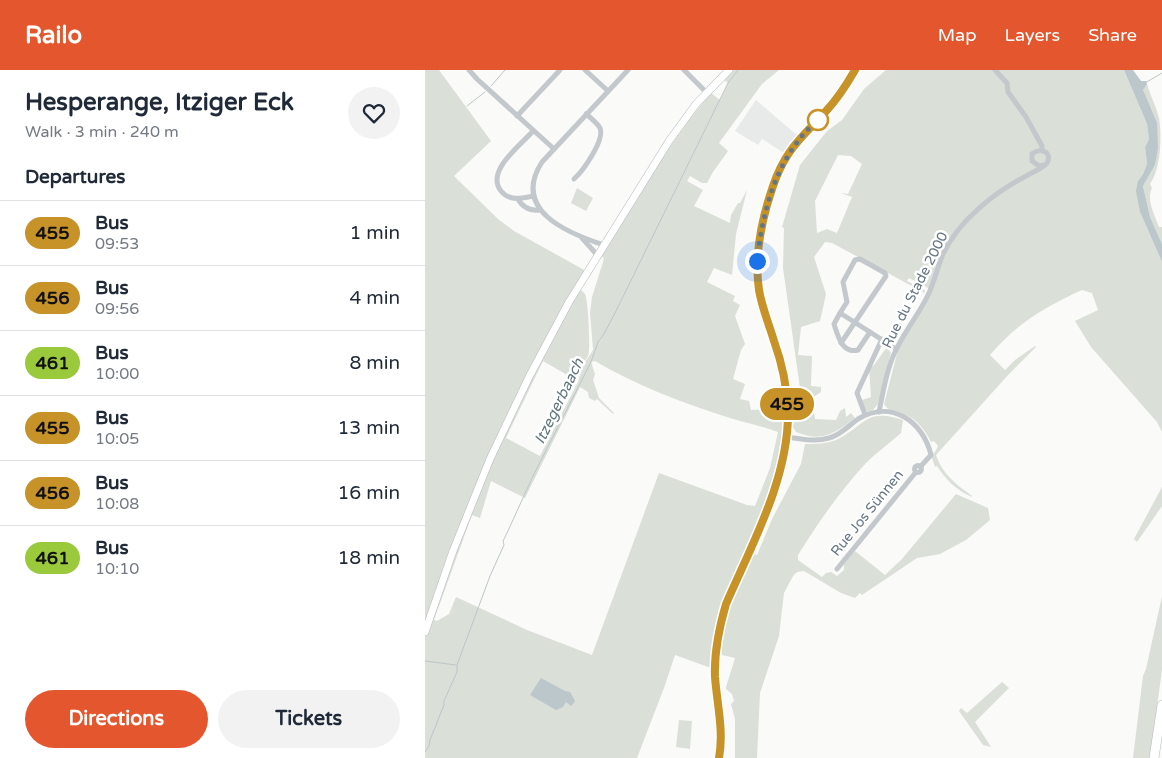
<!DOCTYPE html>
<html lang="en">
<head>
<meta charset="utf-8">
<style>
	:root { --surface:#fff; --page:#f2f2f3; --text:#1f2937; --muted:#747a83; --line:#e0e1e3; --accent:#e4572e }
	body { margin:0; font-family:"Varela Round",sans-serif; background:var(--page); color:var(--text); height:100vh; display:flex; flex-direction:column; font-size:19px; white-space:nowrap }
	* { box-sizing:border-box; margin:0 }
	p { font-size:16px; color:var(--muted) }
	.icon { flex:none; width:28px; height:28px; fill:none; stroke:currentColor; stroke-width:2; stroke-linecap:round; stroke-linejoin:round }
	.map { position:relative; flex:1; overflow:hidden }
	.panel { display:flex; flex-direction:column; background:var(--surface); width:425px }
	.panel>* { flex:none }
	.badge { padding:0 10px; border-radius:16px; font-size:18px; line-height:32px }
	.you { position:absolute; width:25px; height:25px; margin:-12px; border:4px solid #fff; border-radius:50%; background:#1a73e8; box-shadow:0 0 0 8px #1a73e833 }
	.map>.badge { position:absolute; translate:-50% -50%; box-shadow:0 0 0 2px #fff }
	h2 { padding:0 25px; font-size:19px; line-height:45px }
	.round { display:grid; place-items:center; flex:none; width:52px; height:52px; border-radius:26px; background:var(--page) }
	.overview { display:flex; align-items:center; justify-content:space-between; height:85px; padding:0 25px }
	h1 { font-size:24px; font-weight:700; line-height:38px }
	.primary-button { display:flex; gap:10px; margin-top:auto; padding:10px 25px }
	.primary-button a { flex:1; height:58px; border-radius:30px; background:var(--accent); color:#fff; font-size:20px; font-weight:700; line-height:58px; text-align:center }
	.primary-button a+a { background:var(--page); color:var(--text) }
	ul { padding:0; list-style:none }
	li { display:flex; align-items:center; gap:15px; height:65px; padding:0 25px; border-top:1px solid var(--line) }
	li div { flex:1 }
	li b { display:block; font-size:19px }
	li em { font-style:normal }
	li .badge { min-width:55px; font-weight:700; text-align:center }
	header { display:flex; align-items:center; gap:30px; box-sizing:border-box; height:70px; padding:0 25px; background:var(--accent); color:#fff }
	header strong { font-size:24px }
	nav { display:flex; gap:28px; margin-inline-start:auto; font-size:18px }
	main { display:flex; flex:1; min-height:0 }
	.map>svg:first-child { display:block }
	.built { fill:#e8e9e9 }
	.green { fill:#dadfd7; fill-rule:evenodd }
	.water { fill:#bbc7cb }
	.lines { fill:none; stroke-linecap:round; stroke-linejoin:round }
	.stream { stroke:#bbc7cb; stroke-width:1 }
	.secondary-casing { stroke:#b3babf; stroke-width:8 }
	.highway-casing { stroke:#b4b9bd; stroke-width:10 }
	.street { stroke:#c3c8cc; stroke-width:5 }
	.secondary { stroke:#fff; stroke-width:7 }
	.highway { stroke:#fff; stroke-width:9 }
	.line-casing { stroke:#fff; stroke-width:11 }
	.line { stroke:#c79227; stroke-width:8 }
	.walk { stroke:#657683; stroke-width:5; stroke-dasharray:0 9 }
	.stop-dot { fill:#fff; stroke:#c79227; stroke-width:2.5 }
	.labels { text-anchor:middle; dominant-baseline:central; stroke-width:5; stroke-linejoin:round; paint-order:stroke }
	.street-label { font-size:14px; fill:#657683; stroke:#fff }
	.water-label { font-size:15px; font-style:italic; fill:#60757c; stroke:#fff }
</style>
</head>
<body>
<header>
<strong>Railo</strong>
<nav><a>Map</a><a>Layers</a><a>Share</a></nav>
</header>
<main>
<section class="panel">
<div class="overview"><div><h1>Hesperange, Itziger Eck</h1><p>Walk · 3 min · 240 m</p></div><a class="round"><svg class="icon" aria-label="heart" viewBox="0 0 24 24"><path d="M12 20l-8-8c-3-5 5-10 8-4 3-6 11-1 8 4z"/></svg></a></div>
<h2>Departures</h2>
<ul>
<li><span class="badge" style="background:#c79227;color:#111">455</span><div><b>Bus</b><p>09:53</p></div><em>1 min</em></li>
<li><span class="badge" style="background:#c79227;color:#111">456</span><div><b>Bus</b><p>09:56</p></div><em>4 min</em></li>
<li><span class="badge" style="background:#9aca3c;color:#111">461</span><div><b>Bus</b><p>10:00</p></div><em>8 min</em></li>
<li><span class="badge" style="background:#c79227;color:#111">455</span><div><b>Bus</b><p>10:05</p></div><em>13 min</em></li>
<li><span class="badge" style="background:#c79227;color:#111">456</span><div><b>Bus</b><p>10:08</p></div><em>16 min</em></li>
<li><span class="badge" style="background:#9aca3c;color:#111">461</span><div><b>Bus</b><p>10:10</p></div><em>18 min</em></li>
</ul>
<div class="primary-button"><a>Directions</a><a>Tickets</a></div>
</section>
<div class="map">
<svg width="737" height="688" viewBox="0 0 737 688">
	<rect width="100%" height="100%" fill="#fafaf8"/>
	<path class="built" d="M331,30L373,66L359,83L337,69L333,75L310,61Z"/>
	<g class="green">
		<path d="M0,0H14L66,71L29,106L73,149L89,161L161,201L151,217C154,219 158,221 160,224C163,230 166,279 163,286C159,294 151,300 144,306L118,291L81,368L115,386L153,312L157,297L168,280L165,243L167,227L179,189L177,186C211,130 243,73 286,23L295,30L303,13L299,10L309,0H354L337,14L294,73L303,81L288,102L282,113H277L265,106L262,111L278,120L269,136L305,153L306,145L313,133H315L322,120L311,164L307,205L289,198L282,212L310,226L308,231L315,235L310,246L320,274L316,280L308,309L320,314L315,329L324,331L326,340L355,339L359,343C356,387 347,416 330,456L334,457L341,447L344,448L329,484L332,485L347,449L376,394L380,374C390,374 401,374 411,370C440,356 440,337 478,350L476,363C465,373 452,382 441,393C415,421 393,453 373,485V490L397,507L401,503L406,502L412,506L419,500V494L430,481L460,505L477,489L531,424L563,438L565,450L541,470L515,484L492,488L437,525L435,523L430,528L416,523L379,501L372,502L368,506L359,523L354,566L335,623L332,688H310V649L306,634L309,631L307,624L301,619V617L310,588L297,585L295,581L291,583L286,598L250,585L239,618L212,688H0ZM170,291C212,316 258,333 305,348C321,353 337,356 353,362L345,398L330,436L322,435L234,403L167,585L102,560L31,527L24,544L12,551L9,550L47,445L55,448L66,411L100,428L155,317L163,322L164,328L170,331L172,329L188,344L189,343L174,328L168,310L170,304L166,292Z"/>
		<path d="M461,0H699L722,54L724,69L720,77L722,94L718,104L713,111L715,142L737,192V385V362L732,352L666,277L650,251L673,240L667,223L657,220C620,237 592,253 565,285L580,300L590,290L610,276L611,277L584,304L511,385C517,404 532,415 547,426V427C531,420 521,410 512,396L510,397L506,385L510,382L513,376L509,371L506,372C500,360 492,349 479,344C472,340 463,342 459,334L473,280L505,219L484,208L482,211L500,220L499,224L498,222L407,173L400,172L389,187L401,224L395,251L376,257L373,285L387,286L386,316L396,317V322L387,328L390,349L411,350L415,341L420,338L421,347L426,343L430,348C410,363 397,373 371,362L368,357L371,343L367,329L375,318L358,198L359,158L357,157L375,95L402,61L417,50L439,19ZM413,85L426,86L437,94L423,124L416,123L427,127L412,163L402,159L392,163L390,131Z"/>
		<path d="M722,14C725,25 731,36 734,48C737,66 736,99 725,114L727,118C721,129 730,146 734,157H737V174L725,147L718,116L730,95L718,20Z"/>
		<path d="M152,118L168,128L161,141L146,133Z"/>
		<path d="M462,277L466,283L453,334L448,340L442,342L440,340L437,330L446,327L444,298L449,295Z"/>
		<path d="M737,417V436L712,472L709,469Z"/>
		<path d="M737,526V600L725,688H708L718,606L721,599Z"/>
		<path d="M577,612L584,618L550,652L566,677L558,675L534,641L536,638L542,643Z"/>
		<path d="M254,650L267,651L265,679L251,677Z"/>
	</g>
	<g class="water">
		<path d="M699,0H708L716,11H721L722,14L718,20L732,53L733,78L730,95L718,116L725,147L737,174V192L715,142L711,121L713,111L718,104L722,94L720,77L724,69L722,54Z"/>
		<path d="M116,608L140,621L145,622L150,631L146,636L141,632L138,637L131,640L105,625Z"/>
	</g>
	<g class="lines">
		<g class="stream">
			<path d="M720,13L737,3"/>
			<path d="M66,16L80,0"/>
			<path d="M42,36L60,22"/>
			<path d="M0,591L31,595"/>
			<path d="M0,682L4,676L5,670L19,635V631L32,602V595L65,506L79,475L78,471L82,463L108,406L166,292L173,272L179,264L191,241L303,13L313,0"/>
		</g>
		<g class="secondary-casing">
			<g id="secondary">
				<path d="M0,562L28,481L65,389L104,307L144,232L244,71L271,34L304,0"/>
				<path d="M294,688C299,660 292,634 290,607C288,582 294,558 301,534C327,473 364,409 363,341C362,317 357,293 349,271C344,254 337,238 334,220C329,186 337,149 348,116C361,78 377,68 402,40C413,28 422,14 430,0"/>
			</g>
		</g>
		<g class="highway-casing">
			<path id="highway" d="M729,688L737,635"/>
		</g>
		<g class="street">
			<path d="M44,0L52,9L129,79"/>
			<path d="M160,0L183,21"/>
			<path d="M259,0L281,22"/>
			<path d="M570,0L582,13L583,22L601,47L617,76V80"/>
			<path d="M92,46L135,0"/>
			<path d="M108,61C96,75 60,101 76,121C85,132 97,128 109,126"/>
			<path d="M149,109C158,101 180,70 175,58C172,53 166,48 161,44"/>
			<path d="M93,129C98,138 106,141 115,140"/>
			<path d="M157,168L173,186"/>
			<path d="M179,175C142,163 86,140 117,92L203,0"/>
			<path d="M415,243L409,254C413,266 417,284 433,280L445,262"/>
			<path d="M416,273L461,206L460,203L435,189L430,190L418,212L422,232L415,243C434,255 453,267 471,279"/>
			<path d="M439,342L432,323L457,269"/>
			<path d="M454,342C458,322 462,298 471,280C480,261 493,245 502,227C509,214 512,198 518,184C534,150 570,122 603,105C608,102 618,98 622,93C628,82 615,77 607,84V91L614,96L619,95"/>
			<path d="M362,367C376,369 391,372 404,368C416,365 423,356 433,349C466,329 498,351 506,385L495,397"/>
			<circle cx="493" cy="399" r="3.5"/>
			<path d="M412,499L491,402"/>
		</g>
		<use href="#secondary" class="secondary"/>
		<use href="#highway" class="highway"/>
	</g>
	<g class="lines">
		<g class="line-casing">
			<path id="line" d="M294,688C299,661 292,634 290,607C289,582 294,558 301,534C327,474 364,408 363,341C362,317 357,293 349,271C344,254 337,238 334,220C329,186 337,148 348,116C361,78 377,68 402,40C413,28 422,14 430,0"/>
		</g>
		<use href="#line" class="line"/>
		<path class="walk" d="M332,191C338,137 353,84 393,50"/>
	</g>
	<circle class="stop-dot" cx="393" cy="50" r="10"/>
	<g class="labels">
		<g class="street-label">
			<text transform="translate(490 220) rotate(-63)">Rue du Stade 2000</text>
			<text transform="translate(442 443) rotate(-51)">Rue Jos Sünnen</text>
		</g>
		<g class="water-label">
			<text transform="translate(134 331) rotate(-64)">Itzegerbaach</text>
		</g>
	</g>
</svg>
<div class="you" style="left:332px;top:191px"></div>
<b class="badge" style="left:362px;top:334px;background:#c79227;color:#111">455</b>
</div>
</main>
</body>
</html>
